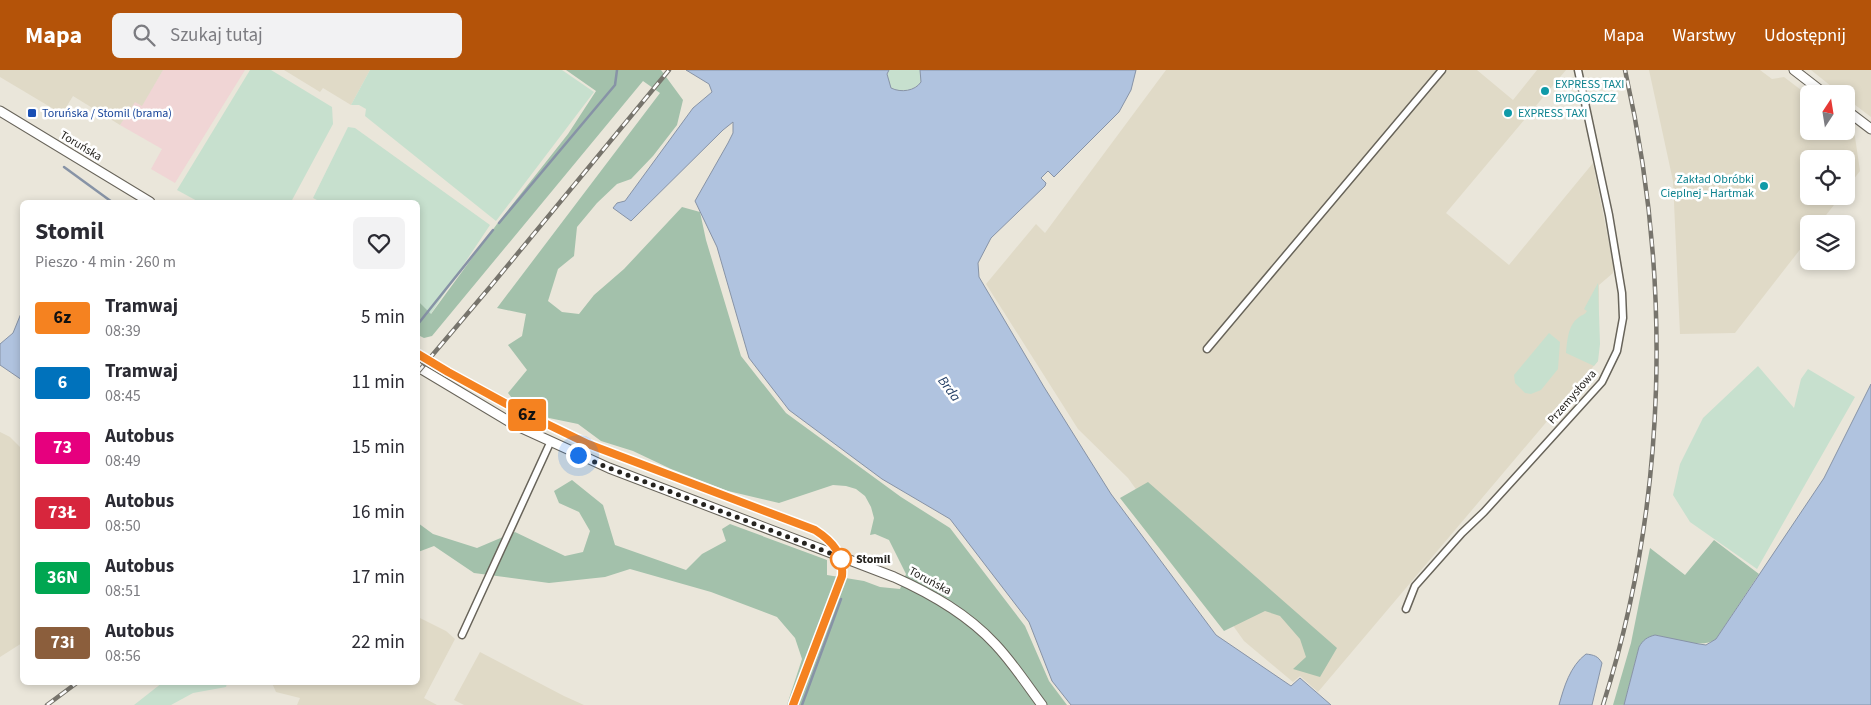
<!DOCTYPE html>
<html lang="pl">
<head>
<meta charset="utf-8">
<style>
	:root { --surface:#fff; --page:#f2f2f3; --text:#2b2b33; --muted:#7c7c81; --accent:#b45309 }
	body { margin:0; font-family:"Source Sans 3",sans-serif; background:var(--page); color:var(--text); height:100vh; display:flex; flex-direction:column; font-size:19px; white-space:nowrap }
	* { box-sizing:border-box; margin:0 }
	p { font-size:16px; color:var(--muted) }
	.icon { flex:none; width:28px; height:28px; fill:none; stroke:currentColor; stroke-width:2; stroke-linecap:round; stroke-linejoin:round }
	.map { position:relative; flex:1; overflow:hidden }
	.panel { position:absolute; left:20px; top:130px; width:400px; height:485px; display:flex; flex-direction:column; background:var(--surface); border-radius:8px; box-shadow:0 2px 8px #0003 }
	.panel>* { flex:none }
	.badge { padding:0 10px; border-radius:4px; font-size:18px; line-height:32px }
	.needle { width:32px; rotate:12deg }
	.fabs { position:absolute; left:1800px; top:15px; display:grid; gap:10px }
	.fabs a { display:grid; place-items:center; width:55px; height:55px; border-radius:8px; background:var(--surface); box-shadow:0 2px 8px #0003; font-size:25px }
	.you { position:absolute; width:25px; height:25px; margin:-12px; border:4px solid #fff; border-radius:50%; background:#1a73e8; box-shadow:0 0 0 8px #1a73e833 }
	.map>.badge { position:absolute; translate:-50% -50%; box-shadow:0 0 0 2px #fff }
	.round { display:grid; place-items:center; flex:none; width:52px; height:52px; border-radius:8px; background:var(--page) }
	.overview { display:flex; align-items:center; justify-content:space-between; height:85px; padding:0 15px }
	h1 { font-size:24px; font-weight:700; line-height:38px }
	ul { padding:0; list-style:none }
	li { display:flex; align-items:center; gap:15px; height:65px; padding:0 15px }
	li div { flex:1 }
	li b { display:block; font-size:19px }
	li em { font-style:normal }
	li .badge { min-width:55px; font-weight:700; text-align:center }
	header { display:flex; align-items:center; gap:30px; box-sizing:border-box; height:70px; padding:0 25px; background:var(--accent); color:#fff }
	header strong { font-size:24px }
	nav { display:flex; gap:28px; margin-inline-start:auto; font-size:18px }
	.search { width:350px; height:45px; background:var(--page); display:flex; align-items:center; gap:12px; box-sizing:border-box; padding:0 18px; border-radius:8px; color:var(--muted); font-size:19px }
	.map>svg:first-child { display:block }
	.commercial { fill:#f0d5d5 }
	.built { fill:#e0dac7 }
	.green { fill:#c7e0ce }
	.forest { fill:#a3c1ab }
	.water { fill:#b0c3df; stroke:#8793a6 }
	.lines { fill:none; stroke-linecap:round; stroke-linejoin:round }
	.stream { stroke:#8793a6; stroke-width:2.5 }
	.street-casing { stroke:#68645a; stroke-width:9 }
	.secondary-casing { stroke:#68645a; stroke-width:11 }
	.street { stroke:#fff; stroke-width:6 }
	.secondary { stroke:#fff; stroke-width:9 }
	.rail-casing { stroke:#77746c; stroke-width:4.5 }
	.rail { stroke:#fff; stroke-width:2.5; stroke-dasharray:8; stroke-linecap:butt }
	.line-casing { stroke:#fff; stroke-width:11 }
	.line { stroke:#f58220; stroke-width:8 }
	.walk { stroke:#262420; stroke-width:5; stroke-dasharray:0 9 }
	.culture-dot { fill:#0f9aa8; stroke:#fff; stroke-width:2 }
	.transit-dot { fill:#1a4fb4; stroke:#fff; stroke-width:2 }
	.stop-dot { fill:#fff; stroke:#f58220; stroke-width:2.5 }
	.labels { text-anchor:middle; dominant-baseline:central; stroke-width:5; stroke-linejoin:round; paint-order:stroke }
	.culture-label { font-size:12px; fill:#0d838f; stroke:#fff; text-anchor:start }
	.transit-label { font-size:12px; fill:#164399; stroke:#fff; text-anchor:start }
	.street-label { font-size:12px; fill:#262420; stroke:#fff }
	.stop-label { font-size:12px; font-weight:bold; fill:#262420; stroke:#fff; text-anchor:start }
	.water-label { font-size:14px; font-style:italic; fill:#233e65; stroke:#fff }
</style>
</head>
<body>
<header>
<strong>Mapa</strong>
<div class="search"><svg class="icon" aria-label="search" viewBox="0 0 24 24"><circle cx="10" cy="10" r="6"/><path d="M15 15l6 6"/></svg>Szukaj tutaj</div>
<nav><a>Mapa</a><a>Warstwy</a><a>Udostępnij</a></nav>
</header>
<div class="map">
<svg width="1871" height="635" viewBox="0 0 1871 635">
	<rect width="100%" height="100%" fill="#eae6da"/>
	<path class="commercial" d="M163,0H245L175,113L151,99L162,79L120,55L135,31L142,35Z"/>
	<g class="built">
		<path d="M0,0H163L142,36L135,32L120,55L73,26L62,44L0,7Z"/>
		<path d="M284,0H370L351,35L323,18L320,22Z"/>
		<path d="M1166,0H1477L1513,30L1537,0H1566L1446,143L1509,195L1593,93L1613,193V203L1599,215L1598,291L1318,622L1300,606L1293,612L1244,571L1128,408L1078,359L986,214L1036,154L1045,163Z"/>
		<path d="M1649,0H1760L1772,9L1784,7L1809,26V61H1846V54L1854,60L1860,101L1846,119V89H1809V126H1841L1819,154H1809V168L1735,263L1680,264L1673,111Z"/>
		<path d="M1811,0H1871V47L1846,28V24H1841Z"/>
		<path d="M0,362L10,367L22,379V573L0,587Z"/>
		<path d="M418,547L446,561L455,569L424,628L437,635H297L300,628L276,622L272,613L418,612Z"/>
		<path d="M480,582L564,626L584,635H464L454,630Z"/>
	</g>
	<g class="green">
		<path d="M250,0H271L332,37L333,54L291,132H199L177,120Z"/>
		<path d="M370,0H562L594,22L496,151L365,46L366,39L359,35H351Z"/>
		<path d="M889,0H920L921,12C914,21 901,23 891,18C888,12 886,6 889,0Z"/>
		<path d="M348,57L355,58L490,155L430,245L418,231V132H321L313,128Z"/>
		<path d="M1598,213L1600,274L1598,291L1594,296L1566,283C1567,272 1568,255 1578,248C1582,244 1584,246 1587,241L1584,239Z"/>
		<path d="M1549,263L1560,272L1558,299L1541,320L1531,324L1525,323L1515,313L1514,305Z"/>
		<path d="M1758,296L1794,338L1801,309L1808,299L1855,327L1757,499L1690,452L1673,425L1680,394L1703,348Z"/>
		<path d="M162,613V612L227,613L226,617L193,623L171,635H134Z"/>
	</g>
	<g class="forest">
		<path d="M566,0H661L683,30L677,55L653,86L631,109L617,114L597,133L577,157L574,186L558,199L548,231L562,242L579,244L594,225L624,199L682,137L700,142L706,170L741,286L786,343L901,427L950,458L1025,556L1049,611L1067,635H787L802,589L795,568L777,547L711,522L630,499L605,507L549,513L474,503L434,476L418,482V453L433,464L477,478L515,462L565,486L583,482L590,461L579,442L559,433L554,421L572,410L603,435L615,475L686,500L702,484L726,471L722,459L730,454L827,490V505L864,511L880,517L900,519L906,504L889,470L875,464L870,465L874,448L871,437L865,426L856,419L846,416L833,415L779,433L728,421L671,399L633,381L601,371L578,354L549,348L515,332L508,323L527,300L508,275L522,266L526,244L497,238L660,23L643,11L432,266L424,268L418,265V231L431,244L497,154L568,64L596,21Z"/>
		<path d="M1148,412L1337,578L1320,607L1293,599L1306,587L1300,569L1280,546L1265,541L1224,561L1120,428Z"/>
		<path d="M1714,470L1759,504L1716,569C1702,580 1672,568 1655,565L1639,577L1624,635H1613L1631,573L1650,478L1685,505Z"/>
	</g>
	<g class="water">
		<path d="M686,0H889L887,4L891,18C901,23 915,21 921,12L920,0H1136L1131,20L1119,42L1054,107L1048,101L1041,108L1046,113L1045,116L991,168L978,193L979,207L1044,317L1111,424L1216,565L1291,616L1300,608L1331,635H1071L1052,611L1029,552L950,449L882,409L789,340L749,288L717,177L695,131L728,73L733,63V52L723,60L631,151L613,138L617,133L625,131L693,38L712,22L709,14Z"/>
		<path d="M22,241V310L0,295V274L13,263Z"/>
		<path d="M1871,314V635H1624L1639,577C1643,570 1647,567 1655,565L1699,574L1706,575L1716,569L1824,408Z"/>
		<path d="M1586,584C1594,585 1598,586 1602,593L1592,635H1559C1564,617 1570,596 1586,584Z"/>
	</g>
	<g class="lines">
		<g class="stream">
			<path d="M64,97L112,132"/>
			<path d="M499,153L615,15L617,0"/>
			<path d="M418,254L493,160"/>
			<path d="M802,635L841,529"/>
		</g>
		<g class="street-casing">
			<g id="street">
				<path d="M1207,279L1442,0"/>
				<path d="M1406,539L1415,516L1462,463L1484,442L1602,312L1617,281L1623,248L1622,223L1609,145L1578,0"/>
				<path d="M462,565L550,373"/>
			</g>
		</g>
		<g class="secondary-casing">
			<g id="secondary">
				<path d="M1794,0L1825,24"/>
				<path d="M1846,40L1871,59"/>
				<path d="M0,41L150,132"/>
				<path d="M418,297L515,355L609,398L894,507C932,524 967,544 995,574C1013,593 1027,615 1042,635"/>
			</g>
		</g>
		<use href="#street" class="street"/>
		<use href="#secondary" class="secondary"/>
		<g class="rail-casing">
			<g id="rail">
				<path d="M418,302L490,217L669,0"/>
				<path d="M47,635L78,612"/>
				<path d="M1603,635C1668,430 1672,208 1625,0"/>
			</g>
		</g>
		<use href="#rail" class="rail"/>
	</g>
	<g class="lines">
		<g class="line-casing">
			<path id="line" d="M418,284L448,302L512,337L588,374L815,460C832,471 844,484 842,506L793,635"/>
		</g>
		<use href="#line" class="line"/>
		<path class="walk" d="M578,385L609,398L835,485L840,487L841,489"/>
	</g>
	<g class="culture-dot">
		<circle cx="1545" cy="21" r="5"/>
		<circle cx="1508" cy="43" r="5"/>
		<circle cx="1764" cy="116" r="5"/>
	</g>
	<rect class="transit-dot" x="27" y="38" width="10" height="10" rx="2.5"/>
	<circle class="stop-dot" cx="841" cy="489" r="10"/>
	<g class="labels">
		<g class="culture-label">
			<text x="1555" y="14">EXPRESS TAXI<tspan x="1555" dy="14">BYDGOSZCZ</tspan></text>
			<text x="1518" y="43">EXPRESS TAXI</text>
			<text x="1754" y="109" text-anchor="end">Zakład Obróbki<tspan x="1754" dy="14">Cieplnej - Hartmak</tspan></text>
		</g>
		<g class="transit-label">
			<text x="42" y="43">Toruńska / Stomil (brama)</text>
		</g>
		<g class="street-label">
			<text transform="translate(81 76) rotate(31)">Toruńska</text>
			<text transform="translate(1572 327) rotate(-49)">Przemysłowa</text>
			<text transform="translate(930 511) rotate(28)">Toruńska</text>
		</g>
		<g class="stop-label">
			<text x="856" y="489">Stomil</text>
		</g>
		<g class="water-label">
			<text transform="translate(949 319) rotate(53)">Brda</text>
		</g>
	</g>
</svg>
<div class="fabs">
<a><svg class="needle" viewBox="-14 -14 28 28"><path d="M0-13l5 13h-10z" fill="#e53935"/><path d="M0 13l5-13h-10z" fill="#7c7c81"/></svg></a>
<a><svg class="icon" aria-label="locate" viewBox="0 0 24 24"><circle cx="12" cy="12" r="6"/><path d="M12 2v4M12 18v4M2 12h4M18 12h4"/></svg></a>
<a><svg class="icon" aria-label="layers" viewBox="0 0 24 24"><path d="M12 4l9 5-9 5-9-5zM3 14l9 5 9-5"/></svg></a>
</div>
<div class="you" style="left:578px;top:385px"></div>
<b class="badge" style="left:527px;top:345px;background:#f58220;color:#111">6z</b>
<section class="panel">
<div class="overview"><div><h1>Stomil</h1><p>Pieszo · 4 min · 260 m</p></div><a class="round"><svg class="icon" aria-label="heart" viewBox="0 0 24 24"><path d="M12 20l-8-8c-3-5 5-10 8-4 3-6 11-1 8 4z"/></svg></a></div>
<ul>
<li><span class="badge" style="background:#f58220;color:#111">6z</span><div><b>Tramwaj</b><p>08:39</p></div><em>5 min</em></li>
<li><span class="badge" style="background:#0072bc;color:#fff">6</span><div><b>Tramwaj</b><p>08:45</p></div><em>11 min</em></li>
<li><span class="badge" style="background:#e6007e;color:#fff">73</span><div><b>Autobus</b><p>08:49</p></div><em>15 min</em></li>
<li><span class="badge" style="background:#d7263d;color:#fff">73Ł</span><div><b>Autobus</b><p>08:50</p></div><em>16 min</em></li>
<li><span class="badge" style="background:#00a651;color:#fff">36N</span><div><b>Autobus</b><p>08:51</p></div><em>17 min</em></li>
<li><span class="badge" style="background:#8b5e3c;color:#fff">73i</span><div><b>Autobus</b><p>08:56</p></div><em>22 min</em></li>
</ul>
</section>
</div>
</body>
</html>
